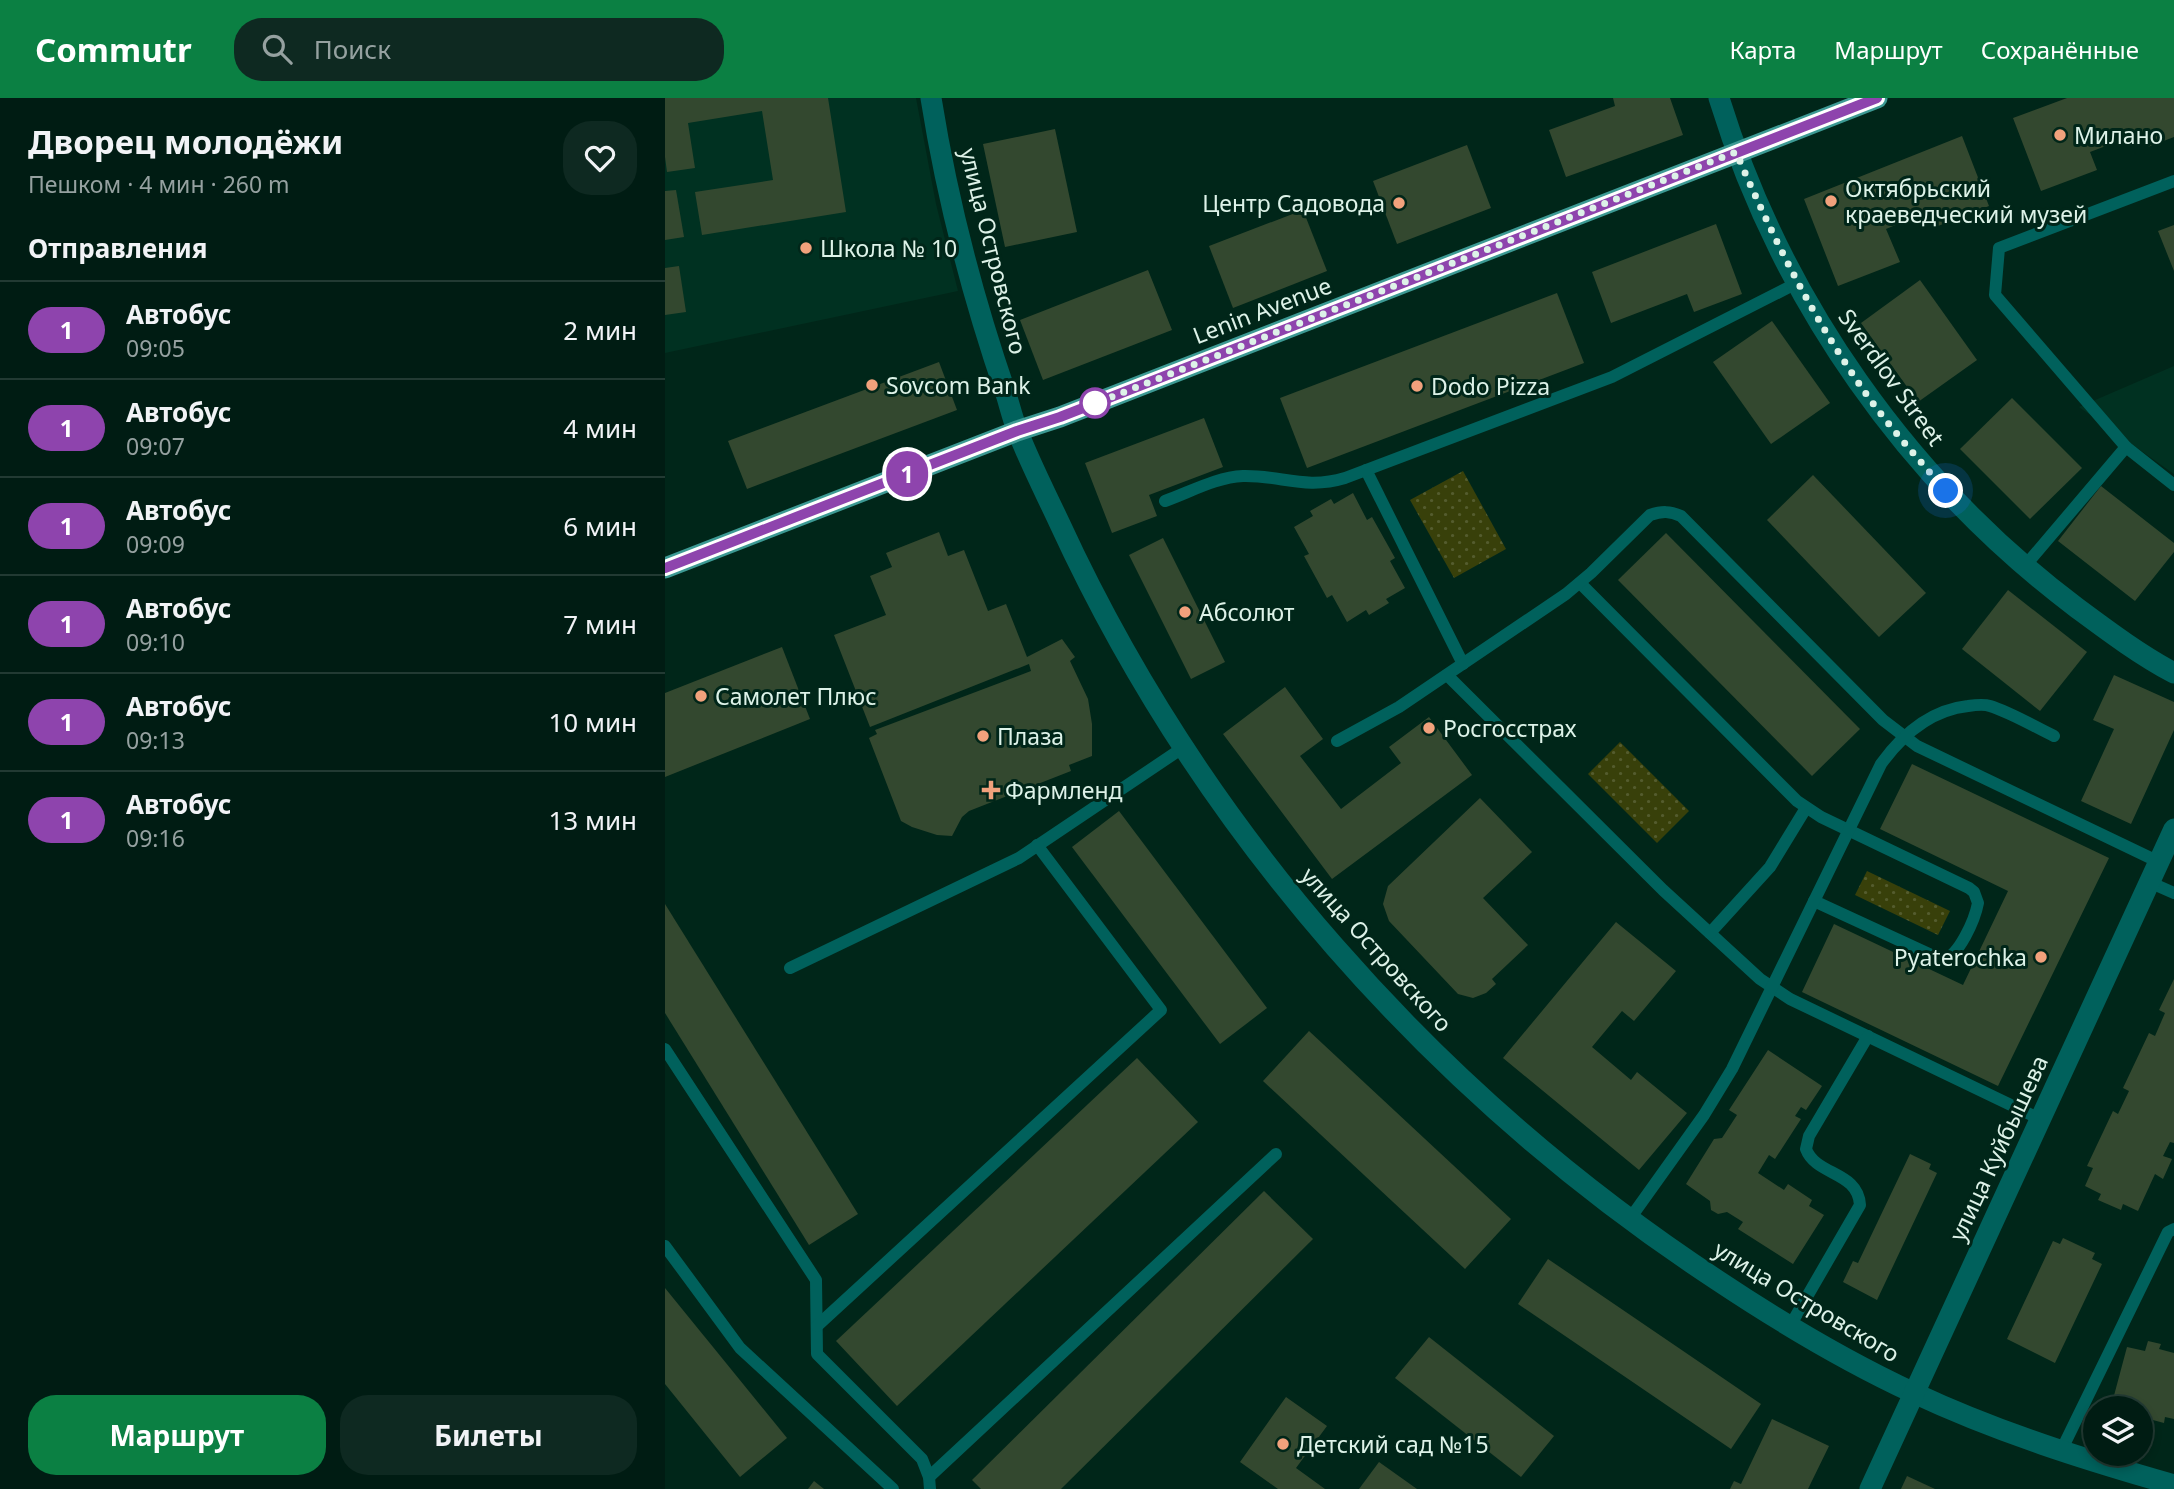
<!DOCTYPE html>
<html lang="ru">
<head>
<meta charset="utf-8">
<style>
	:root { --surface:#001c13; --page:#0e2921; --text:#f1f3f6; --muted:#95a1a0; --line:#223a33; --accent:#0b8043 }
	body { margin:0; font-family:"Noto Sans",sans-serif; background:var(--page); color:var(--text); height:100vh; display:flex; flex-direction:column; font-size:26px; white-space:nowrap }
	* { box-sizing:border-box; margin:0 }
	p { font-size:23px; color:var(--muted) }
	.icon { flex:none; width:38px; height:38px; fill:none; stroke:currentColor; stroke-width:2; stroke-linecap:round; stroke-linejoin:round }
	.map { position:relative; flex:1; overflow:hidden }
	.side { display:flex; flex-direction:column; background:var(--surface); width:665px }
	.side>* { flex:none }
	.badge { padding:0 14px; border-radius:23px; font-size:24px; line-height:46px }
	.controls { position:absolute; left:1418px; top:1298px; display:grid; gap:14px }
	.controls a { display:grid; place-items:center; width:70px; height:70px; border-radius:50%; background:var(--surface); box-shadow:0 4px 10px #0003,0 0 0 2px var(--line); font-size:35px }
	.you { position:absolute; width:35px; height:35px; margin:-18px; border:5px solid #fff; border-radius:50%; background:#1a73e8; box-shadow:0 0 0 10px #1a73e833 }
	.map>.badge { position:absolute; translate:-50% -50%; box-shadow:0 0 0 4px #fff }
	h2 { padding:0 28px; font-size:26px; line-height:63px }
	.round { display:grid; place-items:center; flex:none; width:74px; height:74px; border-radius:28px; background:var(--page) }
	.summary { display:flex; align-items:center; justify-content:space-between; height:119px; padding:0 28px }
	h1 { font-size:33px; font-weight:700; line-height:52px }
	.action { display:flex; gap:14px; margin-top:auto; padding:14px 28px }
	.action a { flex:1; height:80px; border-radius:28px; background:var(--accent); color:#fff; font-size:28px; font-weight:700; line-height:80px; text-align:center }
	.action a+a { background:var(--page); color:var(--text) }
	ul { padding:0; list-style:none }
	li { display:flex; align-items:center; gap:21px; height:98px; padding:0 28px; border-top:2px solid var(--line) }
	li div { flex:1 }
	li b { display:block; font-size:26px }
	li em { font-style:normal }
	li .badge { min-width:77px; font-weight:700; text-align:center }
	header { display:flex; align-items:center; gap:42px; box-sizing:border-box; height:98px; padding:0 35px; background:var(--accent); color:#fff }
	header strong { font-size:33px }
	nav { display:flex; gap:38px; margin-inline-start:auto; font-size:24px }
	.search { width:490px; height:63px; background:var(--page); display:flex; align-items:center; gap:18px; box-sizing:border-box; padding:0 24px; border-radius:28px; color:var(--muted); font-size:26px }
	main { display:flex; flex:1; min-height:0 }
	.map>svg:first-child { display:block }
	.built { fill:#003121 }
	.park { fill:url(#park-dots) }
	.building { fill:#33482f }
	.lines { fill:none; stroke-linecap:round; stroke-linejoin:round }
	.service { stroke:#00615c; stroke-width:12 }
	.tertiary { stroke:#00615c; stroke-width:21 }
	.primary { stroke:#3c9993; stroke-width:21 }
	.line-casing { stroke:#fff; stroke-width:16 }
	.line { stroke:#8e44ad; stroke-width:10 }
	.walk { stroke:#ddf2e8; stroke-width:7; stroke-dasharray:0 12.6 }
	.poi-dot { fill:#f1a17c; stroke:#002619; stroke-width:2.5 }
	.stop-dot { fill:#fff; stroke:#8e44ad; stroke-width:3.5 }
	.labels { text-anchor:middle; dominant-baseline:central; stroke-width:6; stroke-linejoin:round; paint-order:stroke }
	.poi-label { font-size:23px; fill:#ddf2e8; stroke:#002619; text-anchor:start }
	.street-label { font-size:23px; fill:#ddf2e8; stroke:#002619 }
</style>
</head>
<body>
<header>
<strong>Commutr</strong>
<div class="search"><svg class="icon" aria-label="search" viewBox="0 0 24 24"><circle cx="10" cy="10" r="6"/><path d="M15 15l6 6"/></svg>Поиск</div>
<nav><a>Карта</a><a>Маршрут</a><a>Сохранённые</a></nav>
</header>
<main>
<section class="side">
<div class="summary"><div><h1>Дворец молодёжи</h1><p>Пешком · 4 мин · 260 m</p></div><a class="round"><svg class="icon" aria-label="heart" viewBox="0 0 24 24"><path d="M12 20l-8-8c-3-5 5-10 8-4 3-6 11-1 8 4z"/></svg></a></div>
<h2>Отправления</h2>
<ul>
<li><span class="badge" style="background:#8e44ad;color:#fff">1</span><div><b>Автобус</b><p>09:05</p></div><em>2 мин</em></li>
<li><span class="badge" style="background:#8e44ad;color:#fff">1</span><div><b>Автобус</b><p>09:07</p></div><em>4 мин</em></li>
<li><span class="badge" style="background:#8e44ad;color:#fff">1</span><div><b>Автобус</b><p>09:09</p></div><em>6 мин</em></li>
<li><span class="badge" style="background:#8e44ad;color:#fff">1</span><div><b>Автобус</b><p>09:10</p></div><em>7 мин</em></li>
<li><span class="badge" style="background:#8e44ad;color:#fff">1</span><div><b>Автобус</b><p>09:13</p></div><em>10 мин</em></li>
<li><span class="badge" style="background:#8e44ad;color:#fff">1</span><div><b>Автобус</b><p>09:16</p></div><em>13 мин</em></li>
</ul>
<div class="action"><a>Маршрут</a><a>Билеты</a></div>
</section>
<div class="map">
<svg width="1509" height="1391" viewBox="0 0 1509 1391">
	<defs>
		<pattern id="park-dots" width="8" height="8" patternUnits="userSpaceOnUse" patternTransform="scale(1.75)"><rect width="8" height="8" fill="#38400a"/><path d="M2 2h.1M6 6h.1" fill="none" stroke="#545c2e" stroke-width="1.8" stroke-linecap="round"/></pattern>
	</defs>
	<rect width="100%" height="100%" fill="#002619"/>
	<g class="built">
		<path d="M0,0H251L271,106L293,193L0,255Z"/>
		<path d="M1509,268V376L1414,309Z"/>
	</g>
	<g class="park">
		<path d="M798,373L841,451L789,480L745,402Z"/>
		<path d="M955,644L1024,713L992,745L923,676Z"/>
		<path d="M1202,773L1285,813L1273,837L1190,797Z"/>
	</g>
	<g class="building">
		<path d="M0,0H163L181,114L37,137L30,94L108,82L97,13L23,25L30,70L2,74L0,59Z"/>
		<path d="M948,0H1005L1018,37L901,79L884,32L950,8Z"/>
		<path d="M1402,0H1509V39L1483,49L1478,34L1425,54L1432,72L1376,93L1348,20Z"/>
		<path d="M390,31L412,134L340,149L318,46Z"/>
		<path d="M1297,38L1324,108L1268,130L1262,114L1221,131L1235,164L1173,188L1139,101Z"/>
		<path d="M802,47L826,110L732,146L708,83Z"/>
		<path d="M11,92L19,139L0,142V93Z"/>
		<path d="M638,112L662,173L568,210L544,148Z"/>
		<path d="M1051,126L1077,196L1029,214L1022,196L946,225L927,174Z"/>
		<path d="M1509,127V173L1493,133Z"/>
		<path d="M14,168L21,214L0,217V170Z"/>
		<path d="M483,172L507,232L378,282L355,222Z"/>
		<path d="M1255,182L1312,262L1253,304L1196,225Z"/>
		<path d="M892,195L919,265L642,370L615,300Z"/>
		<path d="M1107,223L1165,305L1106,346L1048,264Z"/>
		<path d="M274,264L292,312L82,391L63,343Z"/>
		<path d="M1347,300L1417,370L1365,421L1295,351Z"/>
		<path d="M539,320L558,369L484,397L492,418L447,435L420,365Z"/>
		<path d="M1148,377L1261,495L1214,539L1102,422Z"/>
		<path d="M1436,388L1509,445V454L1470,503L1393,443Z"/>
		<path d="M688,395L702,422L707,419L730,460L725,463L740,490L721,501L724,505L704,517L701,512L682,524L667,497L662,500L639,458L644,456L629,429L648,418L645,413L666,401L669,406Z"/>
		<path d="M274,434L283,458L299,452L323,513L341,506L362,559L397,541L410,559L405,563L423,601L427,626V658L404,667L406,673L304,713L297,719L287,738L272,737L247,729L236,723L204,640L212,636L210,632L366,573L364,566L205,629L169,537L221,517L205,478L227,469L221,455Z"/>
		<path d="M1001,435L1195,631L1147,678L953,482Z"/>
		<path d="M498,440L560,564L526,581L464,457Z"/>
		<path d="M1343,492L1422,554L1375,613L1297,551Z"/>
		<path d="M117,549L145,621L0,679V595Z"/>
		<path d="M1449,577L1509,604V632L1466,726L1416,703L1449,631L1428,622Z"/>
		<path d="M620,589L658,641L635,658L676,711L736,665L724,649L764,619L807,677L667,781L558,636Z"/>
		<path d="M1247,666L1444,760L1333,988L1137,894L1169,826L1298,887L1343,793L1215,731Z"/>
		<path d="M815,700L867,754L818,800L863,847L827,881L831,886L821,895L808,900L793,896L724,823L718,806L723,788Z"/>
		<path d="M454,713L602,910L555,946L407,749Z"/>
		<path d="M0,806L193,1116L144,1147L0,915Z"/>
		<path d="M951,824L1011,873L969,923L957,913L927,949L966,982L972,974L1022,1015L974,1072L838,960Z"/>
		<path d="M1509,881V1045L1505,1044L1498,1058L1507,1061L1498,1081L1490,1076L1473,1113L1458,1106L1456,1112L1433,1102L1436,1096L1420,1088L1428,1070L1422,1068L1448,1013L1453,1016L1464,993L1458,990L1484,935L1490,938L1500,915L1494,912Z"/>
		<path d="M644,933L846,1121L800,1171L598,983Z"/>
		<path d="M1103,952L1157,988L1141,1012L1136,1009L1130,1018L1136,1021L1110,1061L1104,1057L1093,1075L1119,1092L1123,1086L1147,1102L1144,1108L1159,1117L1128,1166L1073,1131L1078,1124L1062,1114L1053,1116L1046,1112L1045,1103L1021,1086L1049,1041L1057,1040L1072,1017L1064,1012Z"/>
		<path d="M472,960L533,1024L232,1308L171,1243Z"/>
		<path d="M1245,1056L1266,1066L1264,1071L1272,1075L1212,1202L1178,1184L1188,1163L1193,1165Z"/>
		<path d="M599,1093L648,1141L396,1391H316L307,1382Z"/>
		<path d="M1398,1140L1430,1155L1427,1161L1437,1166L1390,1265L1342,1241L1388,1143L1395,1146Z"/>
		<path d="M883,1161L1096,1306L1066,1351L853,1206Z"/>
		<path d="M0,1190L122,1340L75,1379L0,1286Z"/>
		<path d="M764,1239L889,1338L856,1379L730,1280Z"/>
		<path d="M1483,1243L1496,1246L1494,1251L1509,1255V1321L1500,1319L1499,1325L1484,1321L1485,1315L1475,1311H1459L1460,1308L1447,1305L1462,1249L1480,1253Z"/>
		<path d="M621,1299L662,1328L631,1370L660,1391H613L575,1364Z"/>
		<path d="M1107,1321L1164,1348L1143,1391H1065L1069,1383L1076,1386Z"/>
		<path d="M714,1364L752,1391H694Z"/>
		<path d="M1242,1378L1270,1391H1236Z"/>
		<path d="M149,1383L159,1391H143Z"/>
	</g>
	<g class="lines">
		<g class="service">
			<path d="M1461,349L1509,387"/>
			<path d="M701,372L798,566"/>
			<path d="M500,403C525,394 552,379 578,378C616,377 640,392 680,380L947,279L1132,185"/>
			<path d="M1360,468L1461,349L1330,197L1334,150L1509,83"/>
			<path d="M915,485L1132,703L1156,719L1304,790L1309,794L1313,805C1310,821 1294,859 1277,862L1149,803"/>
			<path d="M782,577L998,792L1095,881L1125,901L1375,1021"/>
			<path d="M672,643L734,609L901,496L926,475L985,417C997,413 1005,413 1016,418L1218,622L1252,648L1494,764"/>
			<path d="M1484,784L1509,795"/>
			<path d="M1045,835L1105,769L1141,710"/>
			<path d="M125,870L354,760L519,649"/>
			<path d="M0,951L151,1182L152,1256L257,1361L264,1379L265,1391"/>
			<path d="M964,1122L1039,1017L1067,971L1216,666C1237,637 1266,612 1303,608C1310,607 1319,606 1325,608C1347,615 1368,628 1389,638"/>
			<path d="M0,1148L75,1250L228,1391"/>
			<path d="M152,1228L496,912L372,747"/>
			<path d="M1125,1228L1195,1107C1193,1073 1151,1078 1141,1051L1144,1038L1203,938"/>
			<path d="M1396,1353L1503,1134L1509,1131"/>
			<path d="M264,1379L611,1056"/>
		</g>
		<g class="tertiary">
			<path d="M266,0C282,101 308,200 341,296C345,309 348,322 353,334C365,365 380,394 394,424C536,733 768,995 1052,1182C1115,1224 1180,1263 1249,1295C1332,1334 1421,1362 1509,1387"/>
			<path d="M1054,0C1116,202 1243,383 1412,510C1443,533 1475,557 1509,575"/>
			<path d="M1205,1391L1509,731"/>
		</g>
		<path class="primary" d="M0,470L352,333L395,319L1212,0"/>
	</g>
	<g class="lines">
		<g class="line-casing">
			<path id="line" d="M0,470L352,333L395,319L1212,0"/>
		</g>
		<use href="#line" class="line"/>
		<path class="walk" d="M430,305L421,309L1071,54C1105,133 1142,209 1191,281C1217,321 1250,357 1281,393"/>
	</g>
	<g class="poi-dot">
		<circle cx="1395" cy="37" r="7"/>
		<circle cx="1166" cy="103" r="7"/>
		<circle cx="734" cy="105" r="7"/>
		<circle cx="141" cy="150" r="7"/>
		<circle cx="207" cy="287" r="7"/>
		<circle cx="752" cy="288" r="7"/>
		<circle cx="520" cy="514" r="7"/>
		<circle cx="36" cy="598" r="7"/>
		<circle cx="764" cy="630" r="7"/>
		<circle cx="318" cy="638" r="7"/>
		<path d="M322.5 681.5h7v7h7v7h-7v7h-7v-7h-7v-7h7z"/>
		<circle cx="1376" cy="859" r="7"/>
		<circle cx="618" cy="1346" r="7"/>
	</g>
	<circle class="stop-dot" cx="430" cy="305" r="14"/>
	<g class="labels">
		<g class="poi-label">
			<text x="1409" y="37">Милано</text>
			<text x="1180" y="90">Октябрьский<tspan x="1180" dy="26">краеведческий музей</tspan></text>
			<text x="720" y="105" text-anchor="end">Центр Садовода</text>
			<text x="155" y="150">Школа № 10</text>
			<text x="221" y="287">Sovcom Bank</text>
			<text x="766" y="288">Dodo Pizza</text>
			<text x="534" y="514">Абсолют</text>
			<text x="50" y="598">Самолет Плюс</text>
			<text x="778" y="630">Росгосстрах</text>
			<text x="332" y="638">Плаза</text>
			<text x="340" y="692">Фармленд</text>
			<text x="1362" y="859" text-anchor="end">Pyaterochka</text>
			<text x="632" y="1346">Детский сад №15</text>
		</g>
		<g class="street-label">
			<text transform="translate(329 153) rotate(76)">улица Островского</text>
			<text transform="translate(597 212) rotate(-21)">Lenin Avenue</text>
			<text transform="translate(1227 279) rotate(54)">Sverdlov Street</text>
			<text transform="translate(712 851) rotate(48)">улица Островского</text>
			<text transform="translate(1333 1050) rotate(-65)">улица Куйбышева</text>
			<text transform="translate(1142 1203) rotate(31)">улица Островского</text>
		</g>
	</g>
</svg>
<div class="controls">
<a><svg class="icon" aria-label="layers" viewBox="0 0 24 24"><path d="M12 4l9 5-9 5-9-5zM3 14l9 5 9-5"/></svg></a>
</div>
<div class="you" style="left:1281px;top:393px"></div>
<b class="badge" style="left:242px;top:376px;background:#8e44ad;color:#fff">1</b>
</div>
</main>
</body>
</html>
